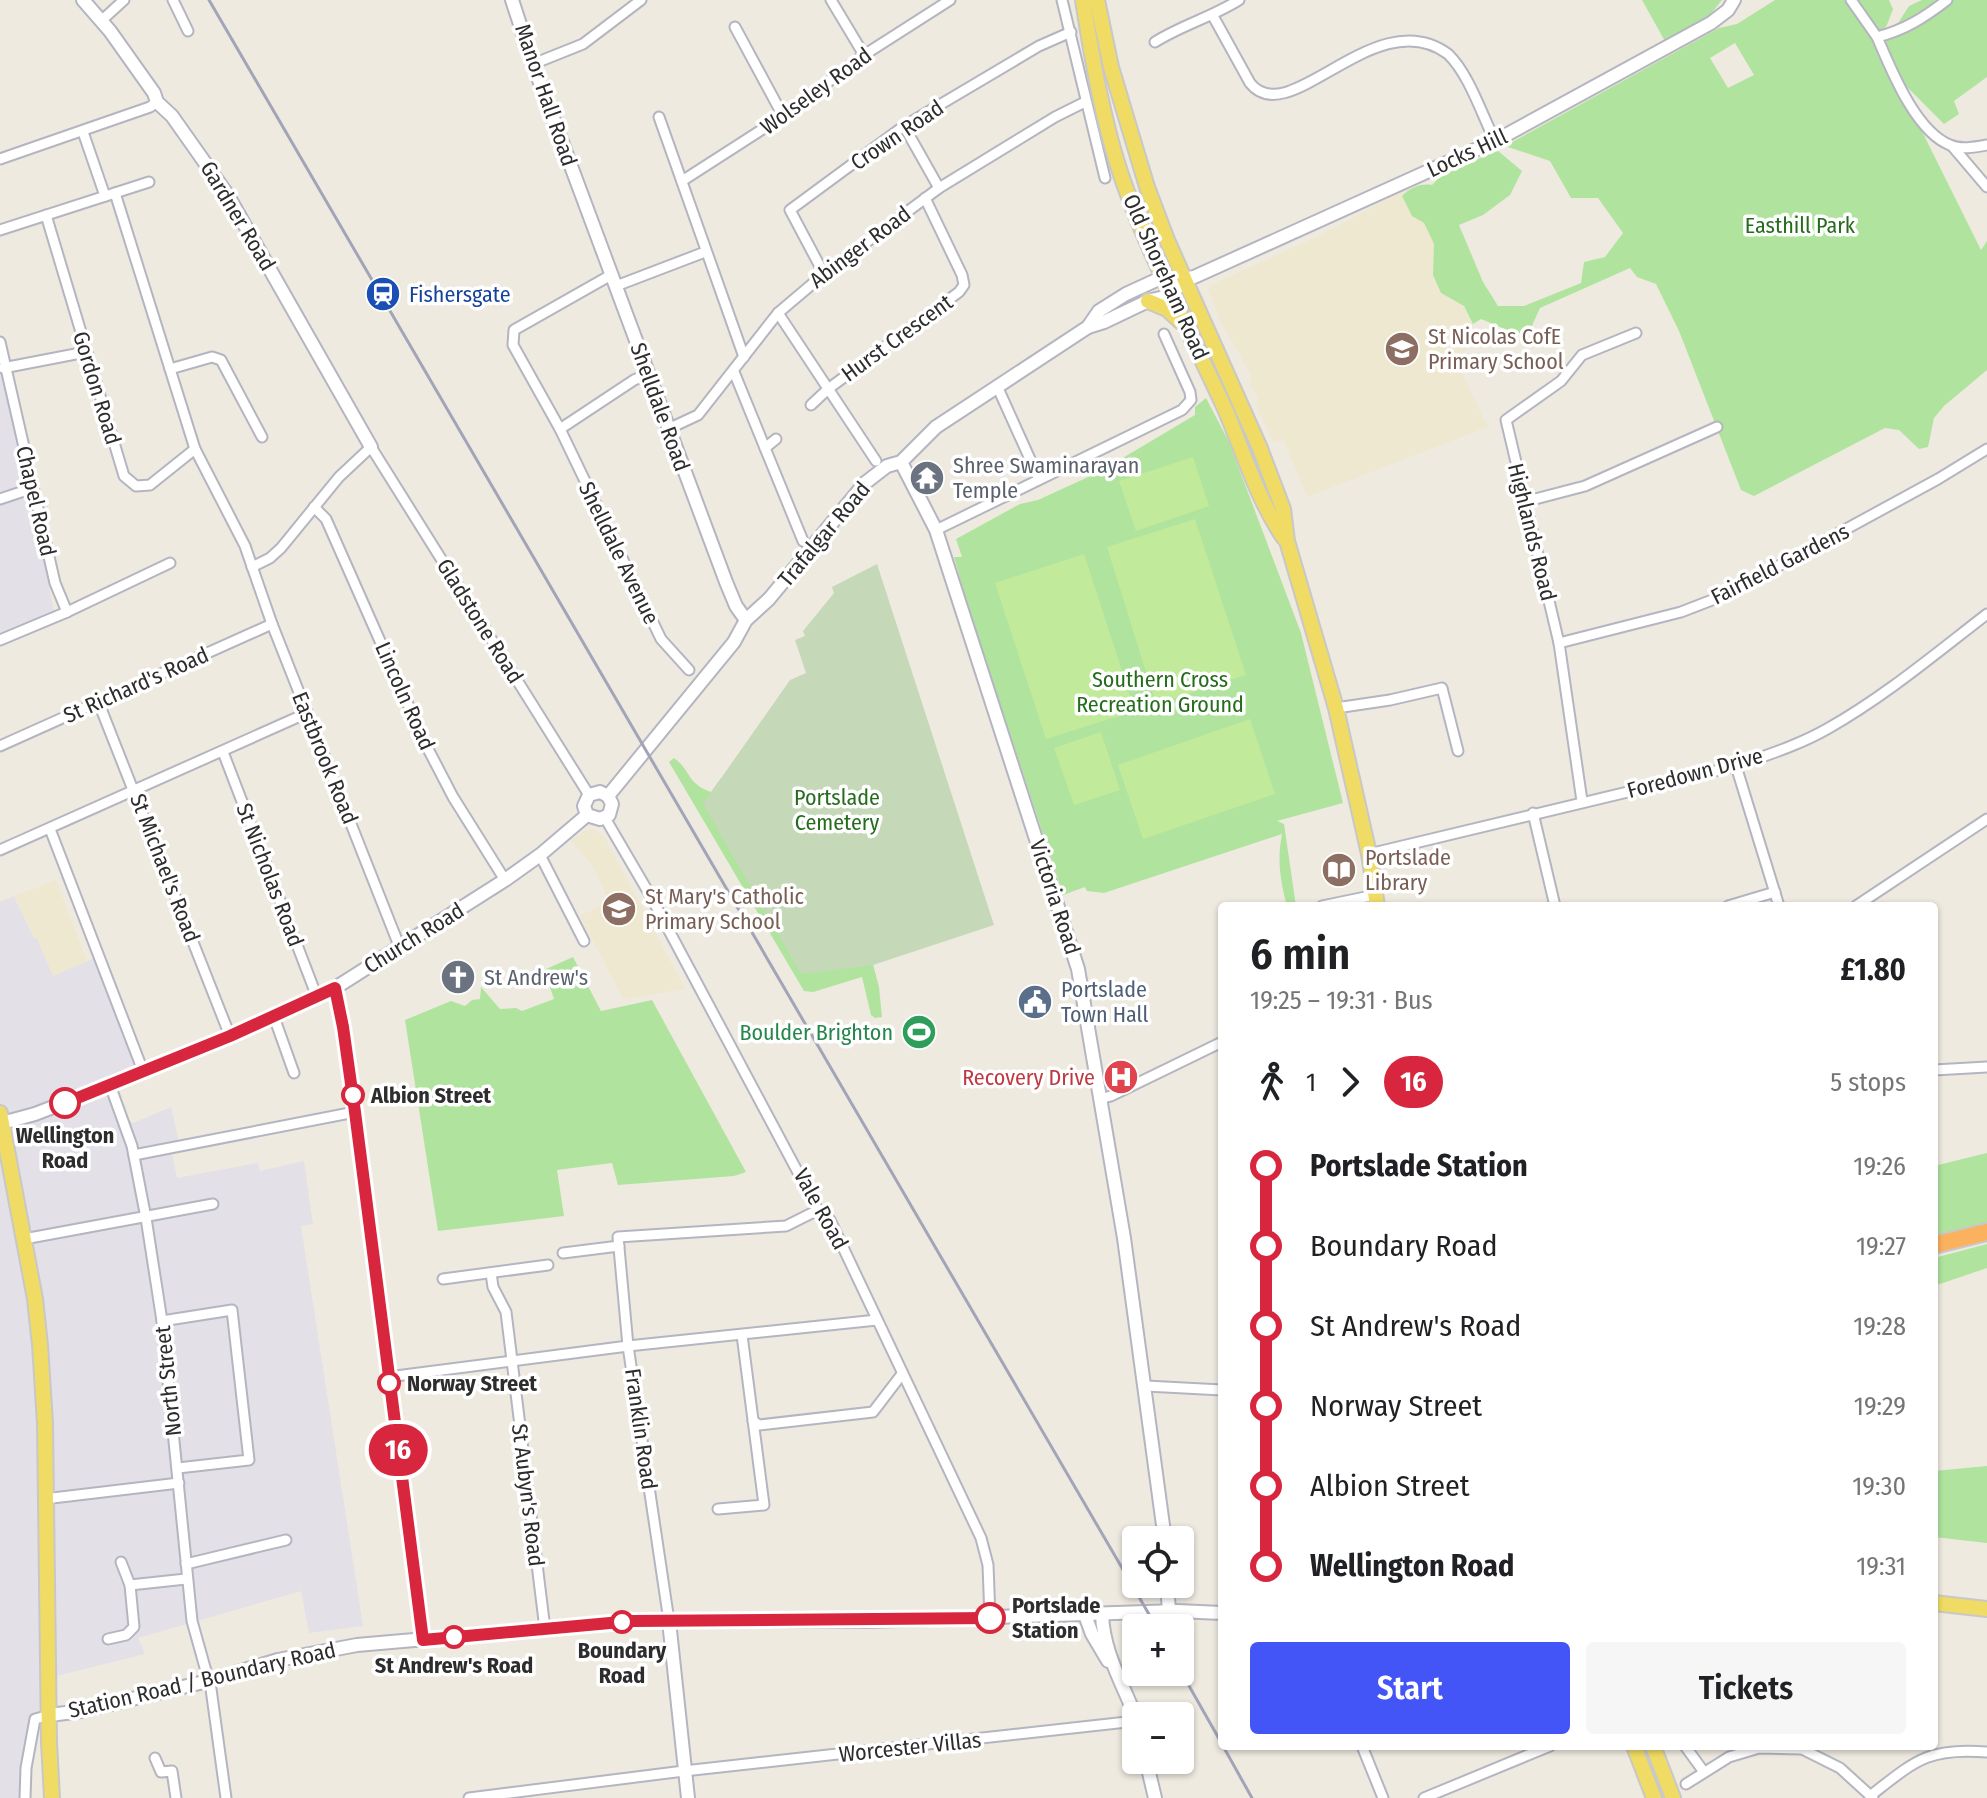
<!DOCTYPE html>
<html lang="en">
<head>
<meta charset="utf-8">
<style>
	:root { --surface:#fff; --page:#f6f6f6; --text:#202124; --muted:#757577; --accent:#4455f8 }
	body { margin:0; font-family:"Fira Sans Condensed",sans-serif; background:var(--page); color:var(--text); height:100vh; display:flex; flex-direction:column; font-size:30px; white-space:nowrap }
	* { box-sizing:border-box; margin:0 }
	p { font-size:26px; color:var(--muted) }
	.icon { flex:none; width:44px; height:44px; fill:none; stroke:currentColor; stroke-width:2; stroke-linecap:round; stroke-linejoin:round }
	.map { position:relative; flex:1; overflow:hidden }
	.sheet { position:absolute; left:1218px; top:902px; width:720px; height:848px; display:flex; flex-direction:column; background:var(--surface); border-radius:8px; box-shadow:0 2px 6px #0004 }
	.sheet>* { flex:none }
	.badge { padding:0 16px; border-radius:26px; font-size:28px; line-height:52px }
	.controls { position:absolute; left:1122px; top:1526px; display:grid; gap:16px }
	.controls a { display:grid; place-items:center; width:72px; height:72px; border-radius:8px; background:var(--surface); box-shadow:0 2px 6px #0004; font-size:40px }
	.map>.badge { position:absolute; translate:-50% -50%; box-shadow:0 0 0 4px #fff }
	.legs { display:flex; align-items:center; gap:12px; height:88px; padding:0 32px; font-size:26px }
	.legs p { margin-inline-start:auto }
	.overview { display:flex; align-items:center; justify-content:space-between; height:136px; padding:0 32px }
	h1 { font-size:44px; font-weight:600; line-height:60px }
	.action { display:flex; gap:16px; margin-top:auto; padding:16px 32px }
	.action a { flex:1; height:92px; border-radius:8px; background:var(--accent); color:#fff; font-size:32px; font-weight:600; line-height:92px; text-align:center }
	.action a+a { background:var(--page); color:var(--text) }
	ul { padding:0 32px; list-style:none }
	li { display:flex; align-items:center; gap:28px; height:80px; font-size:30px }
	li i { display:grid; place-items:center; width:12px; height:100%; margin:0 10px; background:currentColor }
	li i::after { content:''; width:20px; height:20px; margin:-10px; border:6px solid; border-radius:50%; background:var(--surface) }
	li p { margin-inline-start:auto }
	li:first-child i { background:linear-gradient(#0000 50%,currentColor 0) }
	li:last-child i { background:linear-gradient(currentColor 50%,#0000 0) }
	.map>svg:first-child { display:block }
	.industrial { fill:#e3e0e7 }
	.education { fill:#efe8d1 }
	.green { fill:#b0e49e; fill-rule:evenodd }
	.cemetery { fill:#c5d8b8 }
	.pitch { fill:#c1ea9a }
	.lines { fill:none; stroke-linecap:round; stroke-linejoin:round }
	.street-casing { stroke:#b4b5c0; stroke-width:13 }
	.secondary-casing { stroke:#b4b5c0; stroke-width:16 }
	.primary-casing { stroke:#c8c8c8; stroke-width:18 }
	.highway-casing { stroke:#c8c8c8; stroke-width:20 }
	.street { stroke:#fff; stroke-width:9 }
	.secondary { stroke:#fff; stroke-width:12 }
	.primary { stroke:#f0dc64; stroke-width:14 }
	.highway { stroke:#fcb15e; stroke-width:16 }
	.rail { stroke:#a3a4b7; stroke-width:3 }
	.line-1-casing { stroke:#fff; stroke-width:18 }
	.line-1 { stroke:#d7263d; stroke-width:12 }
	.stop-1-dot { fill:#fff; stroke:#d7263d; stroke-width:4 }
	.labels { text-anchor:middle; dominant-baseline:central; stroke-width:7; stroke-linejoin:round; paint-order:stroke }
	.street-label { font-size:22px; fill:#2d2d2d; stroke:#fff }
	.park-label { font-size:22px; fill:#256c1c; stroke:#fff }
	.transit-label { font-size:22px; fill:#164399; stroke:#fff; text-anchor:start }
	.education-label { font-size:22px; fill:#785e54; stroke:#fff; text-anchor:start }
	.worship-label { font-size:22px; fill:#5b616d; stroke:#fff; text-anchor:start }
	.service-label { font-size:22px; fill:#4e5e75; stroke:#fff; text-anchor:start }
	.leisure-label { font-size:22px; fill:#27864d; stroke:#fff; text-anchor:end }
	.health-label { font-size:22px; fill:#be3a42; stroke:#fff; text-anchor:end }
	.stop-label { font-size:22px; font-weight:bold; fill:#2d2d2d; stroke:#fff; text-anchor:start }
</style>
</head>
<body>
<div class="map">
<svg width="1987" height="1798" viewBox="0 0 1987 1798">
	<rect width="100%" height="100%" fill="#eeeae0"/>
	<g class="industrial">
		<path d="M0,374H4L27,483L0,493Z"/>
		<path d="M23,496L31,499L54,611L0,633V504Z"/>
		<path d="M14,896L34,938H37L53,975L95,958L139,1063L110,1076L128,1119L133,1123L171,1107L180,1147L171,1149L177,1178L258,1163L260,1171L304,1161L313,1224L301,1226L363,1626L309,1633L301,1591L138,1638L145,1654L56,1676L25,1747L19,1798H0V902Z"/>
	</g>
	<g class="education">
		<path d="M1408,188L1481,342L1454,356L1488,427L1307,497L1283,439L1274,443L1256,406L1258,399L1250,384L1251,375L1219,319L1208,288L1213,284L1320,235Z"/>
		<path d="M593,829L604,836L685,989L624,1000L580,916L609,901L591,863L571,841L584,831Z"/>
		<path d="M56,880L87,961L53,976L37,938H35L14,896Z"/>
	</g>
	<g class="green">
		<path d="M1642,0H1722L1706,20L1666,43Z"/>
		<path d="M1775,0H1845L1867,16L1857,0H1889L1893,9L1887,25L1875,40L1882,48L1909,6L1922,0H1987V77L1954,101L1959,114L1944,124L1893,73L1981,250L1987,241V370L1944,406L1934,418L1928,447L1919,449L1899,430L1885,428L1754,496L1741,490L1679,331L1656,284L1637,277L1630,268L1540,308L1530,330L1517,334L1481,319L1473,324L1464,306L1441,293L1433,275L1434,244L1424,223L1412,216L1402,196C1410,188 1420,183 1432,185L1440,177L1497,150L1522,171L1510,195L1483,215L1459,225L1483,282L1498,306H1524L1581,283L1584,262L1605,257L1623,233L1598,198H1571L1550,161L1505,146L1719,28L1737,24ZM1735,43L1754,75L1728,88L1710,58Z"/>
		<path d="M1206,398L1229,442L1301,633L1343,803L1277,821L1284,824L1296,906H1287C1280,880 1277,860 1282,834L1104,893L1087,891L1085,887L1063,895L966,600L954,557H962L956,539L1020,504L1038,500L1099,472L1195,415V407Z"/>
		<path d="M674,758C691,770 687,784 711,792L721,778L870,953L879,987L882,1017L875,1018L871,1015L862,977L813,992L804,991L669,762Z"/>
		<path d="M573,957L601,1011L652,1000L746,1172L734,1176L618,1185L612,1163L557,1170L564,1216L438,1231L405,1020L451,1001L465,1006L472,1000L480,999L481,987L500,1009L516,1008L522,1011L554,999L544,970Z"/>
		<path d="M1987,1153V1225L1934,1239V1166Z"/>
		<path d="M1987,1244V1268L1934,1286V1258Z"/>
		<path d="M1987,1466V1543L1934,1537V1471Z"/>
	</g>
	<path class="cemetery" d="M877,564L994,925L873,965L801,974L703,804L790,680L806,673L795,640L805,636L803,631L834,593L832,587Z"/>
	<g class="pitch">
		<path d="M1193,457L1209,506L1136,531L1119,481Z"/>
		<path d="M1195,519L1246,675L1156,704L1107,547Z"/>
		<path d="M1084,554L1135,711L1046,739L995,583Z"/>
		<path d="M1250,719L1275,794L1143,839L1118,765Z"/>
		<path d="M1101,732L1120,790L1074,805L1054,748Z"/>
	</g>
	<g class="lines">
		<g class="street-casing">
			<g id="street">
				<path d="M173,0L188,31"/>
				<path d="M831,0L864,55"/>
				<path d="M1062,0L1105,178"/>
				<path d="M1851,0L1877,37C1905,30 1925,17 1947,0"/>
				<path d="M1213,16L1250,83C1289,133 1376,0 1448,54C1469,74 1482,115 1495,141"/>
				<path d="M101,21L124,0"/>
				<path d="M735,27L783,116"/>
				<path d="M1877,37C1891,69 1915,131 1950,145C1961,150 1976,147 1987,145"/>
				<path d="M1155,42C1182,25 1212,17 1239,0"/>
				<path d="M533,64L583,44L641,0"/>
				<path d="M659,117L744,357"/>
				<path d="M904,126L939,188"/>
				<path d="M83,132L105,196"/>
				<path d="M1953,147L1987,187"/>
				<path d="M0,159L150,107L157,102"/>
				<path d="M682,181L783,116L864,55L950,0"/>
				<path d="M115,193L195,449L245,546L272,624L400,948"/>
				<path d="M46,215L124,476L136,486L150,485L195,449"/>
				<path d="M0,230L149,182"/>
				<path d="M824,274L790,210L904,126L1039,46L1071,32"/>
				<path d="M611,275L514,330L513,345L560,429L634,380L648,374"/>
				<path d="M616,286L705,252"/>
				<path d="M778,313L876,461"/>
				<path d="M0,342L55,583L67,612"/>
				<path d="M3,368L86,352"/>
				<path d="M170,369L212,357L221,360L262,437"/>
				<path d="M734,372L803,541"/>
				<path d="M997,386L1039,479"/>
				<path d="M811,405L828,389L959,292L964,285L962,275L925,198"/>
				<path d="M560,429L661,639L689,670"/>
				<path d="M668,429L698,415L778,313L824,274L939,188L1055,117L1085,102"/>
				<path d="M765,448L776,439"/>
				<path d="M0,499L33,488"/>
				<path d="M1524,502L1585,486L1717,427"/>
				<path d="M314,507L326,519L426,745L453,797L505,880"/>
				<path d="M936,530L1182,410L1191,400L1190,392L1164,334"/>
				<path d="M252,567L270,558L281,548L339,477L371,447L589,795"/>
				<path d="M0,640L67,612L170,563"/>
				<path d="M1559,643L1681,612L1725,595L1938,479L1987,449"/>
				<path d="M98,701L230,1036"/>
				<path d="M1336,708L1390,700L1442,688L1458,751"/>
				<path d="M0,746L272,624"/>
				<path d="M223,752L317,997"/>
				<path d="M1736,766L1779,906"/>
				<path d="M1582,801L1559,643L1506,420L1561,381L1582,355L1636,333"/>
				<path d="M1533,813L1555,906"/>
				<path d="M605,818L650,895L818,1210L830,1220L981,1538L988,1565L990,1618"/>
				<path d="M50,829L143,1071"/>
				<path d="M0,850L307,713"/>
				<path d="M1369,854L1736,766C1767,755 1799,745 1827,729C1884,697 1935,654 1987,614"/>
				<path d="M540,855L584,941"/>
				<path d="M1322,906L1375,895"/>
				<path d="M1728,906L1775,892"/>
				<path d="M1856,906L1987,819"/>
				<path d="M335,988L354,1103L423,1640"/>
				<path d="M274,1017L294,1073"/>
				<path d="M1934,1070L1987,1067"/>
				<path d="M110,1085L132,1146L146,1218L162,1321L192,1621L211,1689L226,1798"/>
				<path d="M1099,1099L1111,1096L1222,1042"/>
				<path d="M134,1155L355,1112"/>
				<path d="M24,1239L213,1204"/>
				<path d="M563,1253L619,1246"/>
				<path d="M491,1273L493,1287L506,1312L545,1629"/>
				<path d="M443,1279L548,1265"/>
				<path d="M162,1321L232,1310L249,1460L178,1468"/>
				<path d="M388,1377L628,1346L877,1320"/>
				<path d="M1146,1386L1222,1390"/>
				<path d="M753,1421L759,1425L873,1412L902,1374"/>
				<path d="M44,1499L179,1483"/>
				<path d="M718,1509L764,1505L742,1335"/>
				<path d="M121,1562L130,1585L186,1579"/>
				<path d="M186,1564L286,1540"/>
				<path d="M669,1621L628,1346L618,1237L786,1226L818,1210"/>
				<path d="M108,1639L126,1635L134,1627L130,1585"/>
				<path d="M1362,1746L1383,1798"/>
				<path d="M1685,1746L1704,1772"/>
				<path d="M155,1758L161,1772L172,1771L176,1798"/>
				<path d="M1686,1784L1729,1757L1759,1748L1802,1749L1840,1768L1873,1798"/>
				<path d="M1870,1796C1915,1761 1928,1747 1987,1752"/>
				<path d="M25,1798L26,1768L35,1719L50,1715"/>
				<path d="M469,1798L684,1771L1136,1721"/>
				<path d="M1424,1798L1550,1746"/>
			</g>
		</g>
		<g class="secondary-casing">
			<g id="secondary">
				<path d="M83,0L110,31L154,93L157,102L172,116L227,194L371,447"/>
				<path d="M512,0L533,64L726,582L736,606L746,620"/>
				<path d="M1088,327L1104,322L1148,301L1172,295L1184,279"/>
				<path d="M901,462L936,530L1078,969L1124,1238L1165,1540"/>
				<path d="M608,796L734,642L746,620L769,599L865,483L887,466L901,462L936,427L1088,327L1099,311L1126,294L1163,277L1184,279L1194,277L1495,141L1711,23L1728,10L1734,0"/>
				<path d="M587,815L600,819L609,815L612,804L608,796"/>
				<path d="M587,815L584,806L589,795L600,792L608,796"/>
				<path d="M2,1123L35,1114L110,1085L230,1036L335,988L505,880L540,855L587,815"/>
				<path d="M1167,1584L1169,1611"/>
				<path d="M1102,1614C1103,1652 1123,1684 1136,1718"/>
				<path d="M1085,1615L1092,1634L1108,1661"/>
				<path d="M669,1621L688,1798"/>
				<path d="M50,1715L81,1711L208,1681L278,1660L357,1645L632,1621H868L1177,1611L1222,1613"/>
				<path d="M1146,1760L1155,1798"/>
			</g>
		</g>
		<g class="primary-casing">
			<g id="primary">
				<path d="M1083,0C1092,58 1103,122 1122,178C1150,258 1191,334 1226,411C1244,454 1258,500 1284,538"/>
				<path d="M1097,0L1111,67L1147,187L1167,240L1259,446L1283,509L1287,541L1336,708L1369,854L1377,906"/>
				<path d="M1148,301L1167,309L1181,322"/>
				<path d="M0,1113L35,1299L40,1345L45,1423L49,1742L52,1798"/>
				<path d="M1934,1603L1987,1609"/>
				<path d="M1634,1746L1654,1798"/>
				<path d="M1653,1746L1673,1798"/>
			</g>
		</g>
		<g class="highway-casing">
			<path id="highway" d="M1934,1245L1987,1232"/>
		</g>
		<use href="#street" class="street"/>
		<use href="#secondary" class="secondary"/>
		<use href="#primary" class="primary"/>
		<use href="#highway" class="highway"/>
		<g class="rail">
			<path d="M209,0L1157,1628"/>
			<path d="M1180,1670L1222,1744"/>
			<path d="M1223,1746L1252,1798"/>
		</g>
	</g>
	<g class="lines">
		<g class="line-1-casing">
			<path id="line-1" d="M65,1103L230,1036L335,988L343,1027L355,1112L423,1640L632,1621L990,1618"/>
		</g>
		<use href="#line-1" class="line-1"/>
	</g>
	<defs>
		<g id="station-disc" transform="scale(1.8)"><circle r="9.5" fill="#1a4fb4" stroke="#fff"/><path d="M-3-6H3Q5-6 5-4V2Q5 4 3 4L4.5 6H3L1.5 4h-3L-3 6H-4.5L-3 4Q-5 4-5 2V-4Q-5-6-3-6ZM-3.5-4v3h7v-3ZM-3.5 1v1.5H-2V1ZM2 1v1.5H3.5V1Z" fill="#fff"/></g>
		<g id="school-disc" transform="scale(1.8)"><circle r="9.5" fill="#8d6e63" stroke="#fff"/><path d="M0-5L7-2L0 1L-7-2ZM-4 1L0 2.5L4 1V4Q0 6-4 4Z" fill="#fff"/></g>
		<g id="temple-disc" transform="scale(1.8)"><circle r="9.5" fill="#6b7280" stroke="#fff"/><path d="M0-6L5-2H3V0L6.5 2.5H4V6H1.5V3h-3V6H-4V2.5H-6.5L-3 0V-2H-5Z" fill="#fff"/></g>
		<g id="library-disc" transform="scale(1.8)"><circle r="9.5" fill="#8d6e63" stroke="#fff"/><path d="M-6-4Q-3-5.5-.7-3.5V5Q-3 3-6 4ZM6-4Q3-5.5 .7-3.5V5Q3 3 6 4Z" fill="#fff"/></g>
		<g id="church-disc" transform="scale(1.8)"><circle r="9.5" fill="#6b7280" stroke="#fff"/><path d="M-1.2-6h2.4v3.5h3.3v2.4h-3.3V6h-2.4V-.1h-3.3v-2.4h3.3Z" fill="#fff"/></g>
		<g id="civic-disc" transform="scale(1.8)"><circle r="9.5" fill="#5c6f8a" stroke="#fff"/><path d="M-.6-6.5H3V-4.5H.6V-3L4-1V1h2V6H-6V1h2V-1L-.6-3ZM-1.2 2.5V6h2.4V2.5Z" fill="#fff"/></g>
		<g id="stadium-disc" transform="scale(1.8)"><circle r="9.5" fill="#2e9e5b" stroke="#fff"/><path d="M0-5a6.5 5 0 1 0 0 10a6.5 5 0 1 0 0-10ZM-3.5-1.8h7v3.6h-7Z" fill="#fff"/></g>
		<g id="hospital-disc" transform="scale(1.8)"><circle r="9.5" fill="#e0444e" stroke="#fff"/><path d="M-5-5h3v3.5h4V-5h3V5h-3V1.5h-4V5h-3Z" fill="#fff"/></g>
	</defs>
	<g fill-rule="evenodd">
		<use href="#station-disc" x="383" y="294"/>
		<use href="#school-disc" x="1402" y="349"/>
		<use href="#temple-disc" x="927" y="478"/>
		<use href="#library-disc" x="1339" y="870"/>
		<use href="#school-disc" x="619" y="909"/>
		<use href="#church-disc" x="458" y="977"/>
		<use href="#civic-disc" x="1035" y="1002"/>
		<use href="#stadium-disc" x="919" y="1032"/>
		<use href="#hospital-disc" x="1121" y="1077"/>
	</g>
	<g class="stop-1-dot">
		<circle cx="353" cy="1095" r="10"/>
		<circle cx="65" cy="1103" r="14"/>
		<circle cx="389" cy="1383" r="10"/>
		<circle cx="990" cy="1618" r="14"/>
		<circle cx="622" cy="1622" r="10"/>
		<circle cx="454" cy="1637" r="10"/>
	</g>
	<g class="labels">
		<g class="street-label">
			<text transform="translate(816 91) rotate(-36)">Wolseley Road</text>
			<text transform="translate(546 95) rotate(71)">Manor Hall Road</text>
			<text transform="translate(897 135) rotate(-34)">Crown Road</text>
			<text transform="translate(1467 153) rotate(-25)">Locks Hill</text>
			<text transform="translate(238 216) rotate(59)">Gardner Road</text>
			<text transform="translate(860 247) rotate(-37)">Abinger Road</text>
			<text transform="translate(1166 277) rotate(66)">Old Shoreham Road</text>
			<text transform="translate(897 338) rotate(-36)">Hurst Crescent</text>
			<text transform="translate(97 388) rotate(73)">Gordon Road</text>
			<text transform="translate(660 407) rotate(70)">Shelldale Road</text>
			<text transform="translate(36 501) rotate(77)">Chapel Road</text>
			<text transform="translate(1532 532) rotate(76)">Highlands Road</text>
			<text transform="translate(824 534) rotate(-50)">Trafalgar Road</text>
			<text transform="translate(619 553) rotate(64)">Shelldale Avenue</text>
			<text transform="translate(1780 564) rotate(-27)">Fairfield Gardens</text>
			<text transform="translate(480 621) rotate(58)">Gladstone Road</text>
			<text transform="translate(136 685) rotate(-24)">St Richard's Road</text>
			<text transform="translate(405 696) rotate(66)">Lincoln Road</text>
			<text transform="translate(325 758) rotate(68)">Eastbrook Road</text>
			<text transform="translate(1695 773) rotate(-15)">Foredown Drive</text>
			<text transform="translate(165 868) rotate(69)">St Michael's Road</text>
			<text transform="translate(270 875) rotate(69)">St Nicholas Road</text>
			<text transform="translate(1055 897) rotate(72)">Victoria Road</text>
			<text transform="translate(414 938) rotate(-32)">Church Road</text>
			<text transform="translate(821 1209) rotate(61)">Vale Road</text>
			<text transform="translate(168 1381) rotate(-96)">North Street</text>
			<text transform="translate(641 1429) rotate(82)">Franklin Road</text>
			<text transform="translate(528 1495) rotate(83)">St Aubyn's Road</text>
			<text transform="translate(202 1680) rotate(-13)">Station Road / Boundary Road</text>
			<text transform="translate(910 1747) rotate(-6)">Worcester Villas</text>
		</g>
		<g class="park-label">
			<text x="1800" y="225">Easthill Park</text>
			<text x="1160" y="679">Southern Cross<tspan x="1160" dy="25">Recreation Ground</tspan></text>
			<text x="837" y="797">Portslade<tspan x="837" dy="25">Cemetery</tspan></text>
		</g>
		<g class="transit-label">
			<text x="409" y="294">Fishersgate</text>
		</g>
		<g class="education-label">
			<text x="1428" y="336">St Nicolas CofE<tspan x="1428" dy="25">Primary School</tspan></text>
			<text x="1365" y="857">Portslade<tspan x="1365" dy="25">Library</tspan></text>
			<text x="645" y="896">St Mary's Catholic<tspan x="645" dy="25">Primary School</tspan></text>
		</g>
		<g class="worship-label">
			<text x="953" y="465">Shree Swaminarayan<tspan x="953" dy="25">Temple</tspan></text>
			<text x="484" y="977">St Andrew's</text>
		</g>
		<g class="service-label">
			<text x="1061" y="989">Portslade<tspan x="1061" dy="25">Town Hall</tspan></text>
		</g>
		<g class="leisure-label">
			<text x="893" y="1032">Boulder Brighton</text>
		</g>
		<g class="health-label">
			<text x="1095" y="1077">Recovery Drive</text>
		</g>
		<g class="stop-label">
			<text x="371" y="1095">Albion Street</text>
			<text x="65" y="1135" text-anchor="middle">Wellington<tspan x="65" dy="25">Road</tspan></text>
			<text x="407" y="1383">Norway Street</text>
			<text x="1012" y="1605">Portslade<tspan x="1012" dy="25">Station</tspan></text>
			<text x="622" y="1650" text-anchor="middle">Boundary<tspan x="622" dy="25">Road</tspan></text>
			<text x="454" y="1665" text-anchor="middle">St Andrew's Road</text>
		</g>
	</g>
</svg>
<div class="controls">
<a><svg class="icon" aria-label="locate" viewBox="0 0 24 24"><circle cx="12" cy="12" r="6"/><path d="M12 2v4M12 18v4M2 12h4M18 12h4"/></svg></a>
<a>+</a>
<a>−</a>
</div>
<b class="badge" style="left:398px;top:1450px;background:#d7263d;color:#fff">16</b>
<section class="sheet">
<div class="overview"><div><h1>6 min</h1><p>19:25 – 19:31 · Bus</p></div><b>£1.80</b></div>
<div class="legs"><svg class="icon" aria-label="walk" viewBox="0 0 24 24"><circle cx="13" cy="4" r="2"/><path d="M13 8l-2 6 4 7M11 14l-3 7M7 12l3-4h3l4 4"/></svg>1<svg class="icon" aria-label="forward" viewBox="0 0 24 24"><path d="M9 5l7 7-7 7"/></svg><b class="badge" style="background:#d7263d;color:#fff">16</b><p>5 stops</p></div>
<ul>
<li><i style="color:#d7263d"></i><b>Portslade Station</b><p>19:26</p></li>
<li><i style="color:#d7263d"></i><span>Boundary Road</span><p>19:27</p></li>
<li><i style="color:#d7263d"></i><span>St Andrew's Road</span><p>19:28</p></li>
<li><i style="color:#d7263d"></i><span>Norway Street</span><p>19:29</p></li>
<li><i style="color:#d7263d"></i><span>Albion Street</span><p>19:30</p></li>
<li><i style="color:#d7263d"></i><b>Wellington Road</b><p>19:31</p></li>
</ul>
<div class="action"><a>Start</a><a>Tickets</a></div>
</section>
</div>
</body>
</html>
